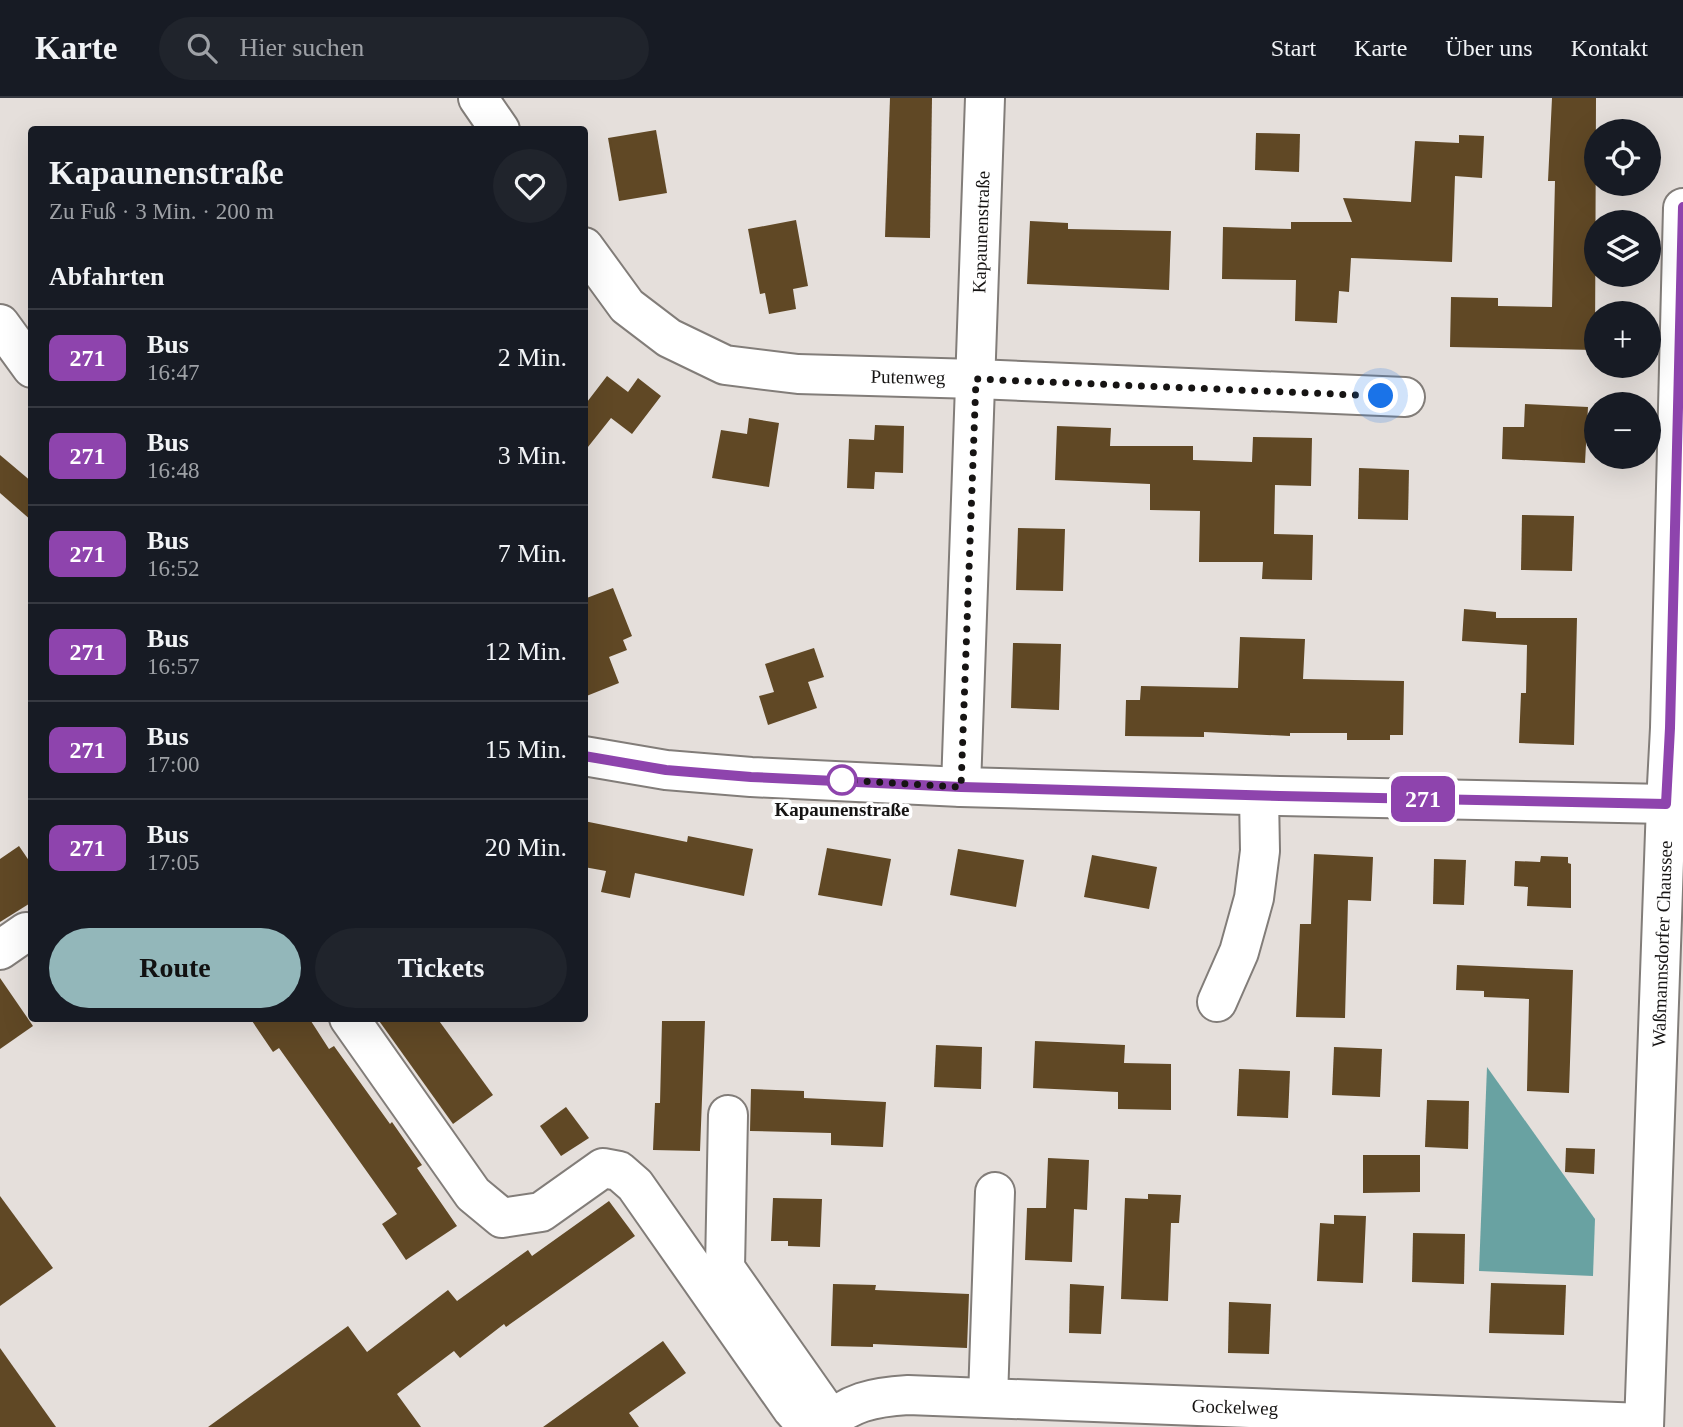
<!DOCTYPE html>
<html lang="de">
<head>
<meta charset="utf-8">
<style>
	:root { --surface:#171b24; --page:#20242c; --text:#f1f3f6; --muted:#9ea1a6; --line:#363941; --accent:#93b7ba }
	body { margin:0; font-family:"Times New Roman",serif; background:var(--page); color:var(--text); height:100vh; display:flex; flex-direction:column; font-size:26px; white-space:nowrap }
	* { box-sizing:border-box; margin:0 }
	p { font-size:23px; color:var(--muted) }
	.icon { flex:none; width:38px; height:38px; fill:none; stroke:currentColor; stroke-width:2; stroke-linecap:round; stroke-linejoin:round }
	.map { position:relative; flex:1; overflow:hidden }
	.sheet { position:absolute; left:28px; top:28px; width:560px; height:896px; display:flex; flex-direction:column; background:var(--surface); border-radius:7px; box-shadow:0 7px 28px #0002 }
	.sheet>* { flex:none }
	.badge { padding:0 14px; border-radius:10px; font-size:24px; line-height:46px }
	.controls { position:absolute; left:1584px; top:21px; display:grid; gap:14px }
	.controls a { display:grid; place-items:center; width:77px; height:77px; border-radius:50%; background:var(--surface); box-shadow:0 7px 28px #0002; font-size:35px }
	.you { position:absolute; width:35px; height:35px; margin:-18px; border:5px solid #fff; border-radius:50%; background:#1a73e8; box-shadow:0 0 0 10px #1a73e833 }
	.map>.badge { position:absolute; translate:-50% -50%; box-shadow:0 0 0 4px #fff }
	h2 { padding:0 21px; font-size:26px; line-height:63px }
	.round { display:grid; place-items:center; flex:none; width:74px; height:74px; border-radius:37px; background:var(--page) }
	.overview { display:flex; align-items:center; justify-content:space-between; height:119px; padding:0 21px }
	h1 { font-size:33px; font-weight:700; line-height:52px }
	.cta { display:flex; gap:14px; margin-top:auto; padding:14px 21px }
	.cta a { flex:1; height:80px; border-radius:42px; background:var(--accent); color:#111; font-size:28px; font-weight:700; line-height:80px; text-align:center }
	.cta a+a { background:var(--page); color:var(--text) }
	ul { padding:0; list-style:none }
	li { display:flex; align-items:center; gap:21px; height:98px; padding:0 21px; border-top:2px solid var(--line) }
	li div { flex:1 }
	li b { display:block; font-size:26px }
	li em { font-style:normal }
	li .badge { min-width:77px; font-weight:700; text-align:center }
	header { display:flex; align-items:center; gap:42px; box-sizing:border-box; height:98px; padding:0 35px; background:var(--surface); border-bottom:2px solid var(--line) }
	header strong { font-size:33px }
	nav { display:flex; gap:38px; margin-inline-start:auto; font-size:24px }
	.search { width:490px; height:63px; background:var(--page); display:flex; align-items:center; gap:18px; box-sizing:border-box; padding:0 24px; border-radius:38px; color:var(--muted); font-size:26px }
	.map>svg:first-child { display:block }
	.water { fill:#69a2a2 }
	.building { fill:#604825 }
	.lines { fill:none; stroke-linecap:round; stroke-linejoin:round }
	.minor-casing { stroke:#827d79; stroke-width:42 }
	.minor { stroke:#fff; stroke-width:38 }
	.line-casing { stroke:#fff; stroke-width:16 }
	.line { stroke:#8e44ad; stroke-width:10 }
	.walk { stroke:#161413; stroke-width:7; stroke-dasharray:0 12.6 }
	.stop-dot { fill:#fff; stroke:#8e44ad; stroke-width:3.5 }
	.labels { text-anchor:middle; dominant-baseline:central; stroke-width:7; stroke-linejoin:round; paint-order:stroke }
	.street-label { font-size:19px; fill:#161413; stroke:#fff }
	.stop-label { font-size:19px; font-weight:bold; fill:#161413; stroke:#fff }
</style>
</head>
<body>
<header>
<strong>Karte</strong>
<div class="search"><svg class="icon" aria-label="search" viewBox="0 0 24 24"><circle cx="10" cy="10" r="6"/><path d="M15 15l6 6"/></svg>Hier suchen</div>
<nav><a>Start</a><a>Karte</a><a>Über uns</a><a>Kontakt</a></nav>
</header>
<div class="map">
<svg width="1683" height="1329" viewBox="0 0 1683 1329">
	<rect width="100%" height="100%" fill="#e5dfdb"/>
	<path class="water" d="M1487,969L1595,1121L1593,1178L1479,1173Z"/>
	<g class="building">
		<path d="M890,0H932L930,140L885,139Z"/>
		<path d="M1552,0H1596L1595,252L1450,249L1451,199L1498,200V208L1552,209L1555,83H1548Z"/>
		<path d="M656,32L667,95L619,103L608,40Z"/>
		<path d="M1256,35L1300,36L1299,74L1255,72Z"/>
		<path d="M1459,37L1484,38L1482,80L1455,78L1452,164L1351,160L1349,194L1339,193L1337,225L1295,223L1296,182L1222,181L1223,129L1291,131V124H1352L1343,100L1411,104L1415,43L1459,45Z"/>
		<path d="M796,122L808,188L793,191L796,211L769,216L765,195L760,196L748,131Z"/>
		<path d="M1030,123L1068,125V131L1171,133L1169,192L1027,186Z"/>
		<path d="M607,278L628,294L638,280L661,298L632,336L611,320L584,354V308Z"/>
		<path d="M1525,306L1588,309L1585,365L1502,361L1503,329H1524Z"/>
		<path d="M749,320L779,325L769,389L712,380L721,332L747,336Z"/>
		<path d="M875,327L904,328L903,375L875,374L874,391L847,390L849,341L874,342Z"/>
		<path d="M1057,328L1111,330L1110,348H1193V362L1252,364L1253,339L1312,340L1311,388L1275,387L1274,436L1313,437L1312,482L1262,481L1263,464H1199L1200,413L1150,412V386L1055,382Z"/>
		<path d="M0,357L32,384V423L0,395Z"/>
		<path d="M1359,370L1409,372L1408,422L1358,421Z"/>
		<path d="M1522,417L1574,418L1572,473L1521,472Z"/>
		<path d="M1018,430L1065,431L1063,493L1016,492Z"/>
		<path d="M613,490L632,538L623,542L627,552L609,559L619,585L584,599V501Z"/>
		<path d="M1464,511L1496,514V520H1577L1574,647L1519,645L1521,595H1526L1527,547L1462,543Z"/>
		<path d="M1240,539L1305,541L1303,581L1404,583L1403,637H1390V642H1347V635H1290V638L1204,634V639L1125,638L1126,602H1140L1141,588L1238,590Z"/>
		<path d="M1013,545L1061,546L1059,612L1011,610Z"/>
		<path d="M814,550L824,579L808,584L817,610L768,627L759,598L774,594L765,566Z"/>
		<path d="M584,723L687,744L688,738L753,751L744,798L635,775L630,800L601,794L606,773L584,769Z"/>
		<path d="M19,748L32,767V804L0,824V761Z"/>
		<path d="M827,750L891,761L882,808L818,797Z"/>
		<path d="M958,751L1024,762L1016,809L950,797Z"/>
		<path d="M1314,756L1373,759L1371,803L1348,802L1345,920L1296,919L1300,826H1311Z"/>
		<path d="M1092,757L1157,769L1149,811L1084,799Z"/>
		<path d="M1541,758L1568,759V765L1571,766V810L1527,808L1528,789L1514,788L1515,763L1540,764Z"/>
		<path d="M1434,761L1466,762L1464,807L1433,806Z"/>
		<path d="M1457,867L1573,872L1569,995L1527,993L1529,901L1484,899V893L1456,892Z"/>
		<path d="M0,880L33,928L0,951Z"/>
		<path d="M250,920H309L329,951L334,948L390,1026L392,1024L422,1067L417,1070L457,1128L406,1162L382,1126L397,1116L279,950L273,954Z"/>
		<path d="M377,920H437L493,997L453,1026Z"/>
		<path d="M662,923H705L700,1053L653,1052L655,1005H660Z"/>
		<path d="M1035,943L1125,947L1124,965L1171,966V1012L1118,1011V994L1033,990Z"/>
		<path d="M936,947L982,949L981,991L934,989Z"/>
		<path d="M1334,949L1382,951L1380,999L1332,997Z"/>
		<path d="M1239,971L1290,973L1288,1020L1237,1018Z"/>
		<path d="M751,991L804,993V1000L886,1004L883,1049L831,1047V1035L750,1033Z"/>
		<path d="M1427,1002L1469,1003L1468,1051L1425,1049Z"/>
		<path d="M566,1009L589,1040L561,1058L540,1028Z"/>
		<path d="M1566,1050L1595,1051L1594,1076L1565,1074Z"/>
		<path d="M1363,1057H1420V1094L1363,1095Z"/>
		<path d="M1048,1060L1089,1062L1087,1112L1074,1111L1072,1164L1025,1162L1027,1110H1046Z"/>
		<path d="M1148,1096L1181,1097L1179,1125H1171L1168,1203L1121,1201L1125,1100L1148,1101Z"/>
		<path d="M0,1098L53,1170L0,1208Z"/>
		<path d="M773,1100L822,1101L820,1149L788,1148V1143H771Z"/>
		<path d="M609,1103L635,1138L506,1229L504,1226L460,1260L454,1253L397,1296L421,1329H208L348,1228L367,1254L448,1192L457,1203L528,1152L532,1158Z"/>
		<path d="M1334,1117L1366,1118L1363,1185L1317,1183L1320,1125L1334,1126Z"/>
		<path d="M1413,1135L1465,1136L1464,1186L1412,1184Z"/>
		<path d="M1491,1185L1566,1187L1564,1237L1489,1235Z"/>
		<path d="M833,1186L876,1187L875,1192L969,1196L967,1250L873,1246V1249L831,1248Z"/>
		<path d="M1070,1186L1104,1188L1101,1236L1069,1235Z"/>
		<path d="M1229,1204L1271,1206L1269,1256L1228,1255Z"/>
		<path d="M663,1243L686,1275L629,1315L639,1329H543Z"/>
		<path d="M0,1250L56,1329H0Z"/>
	</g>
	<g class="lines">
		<g class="minor-casing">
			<g id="minor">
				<path d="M478,0L500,32"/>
				<path d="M584,149L627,208L669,240L725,267L798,276L976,281L1405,299"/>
				<path d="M0,226L32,270"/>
				<path d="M584,658L666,672L751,679L961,689L1280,698L1666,706"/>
				<path d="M961,689L985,0"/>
				<path d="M0,852L26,834"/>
				<path d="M1217,904L1239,854L1254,800L1260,753L1259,698"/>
				<path d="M349,920L473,1096L502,1120L541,1114L603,1070L619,1073L635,1087L792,1311L808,1329"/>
				<path d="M728,1017L725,1170L831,1321"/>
				<path d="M988,1300L995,1094"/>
				<path d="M823,1329C848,1304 874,1299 908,1297L1644,1325"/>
				<path d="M1644,1329L1666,706L1670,630L1683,110"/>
			</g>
		</g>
		<use href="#minor" class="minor"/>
	</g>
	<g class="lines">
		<g class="line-casing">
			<path id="line" d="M584,658L666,672L751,679L961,689L1280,698L1666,706L1670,630L1683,109"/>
		</g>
		<use href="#line" class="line"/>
		<path class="walk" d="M842,682L961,689L976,281L1381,298"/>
	</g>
	<circle class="stop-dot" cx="842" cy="682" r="14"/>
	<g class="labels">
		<g class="street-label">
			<text transform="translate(981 134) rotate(-88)">Kapaunenstraße</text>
			<text transform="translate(908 279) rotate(1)">Putenweg</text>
			<text transform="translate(1662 846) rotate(-88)">Waßmannsdorfer Chaussee</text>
			<text transform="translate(1235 1309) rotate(2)">Gockelweg</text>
		</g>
		<g class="stop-label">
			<text x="842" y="711">Kapaunenstraße</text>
		</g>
	</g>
</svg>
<div class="controls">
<a><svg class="icon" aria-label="locate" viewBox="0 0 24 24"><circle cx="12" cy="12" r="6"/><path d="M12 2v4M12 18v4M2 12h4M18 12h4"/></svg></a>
<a><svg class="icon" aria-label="layers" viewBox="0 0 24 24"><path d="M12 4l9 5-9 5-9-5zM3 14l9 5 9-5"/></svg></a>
<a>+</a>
<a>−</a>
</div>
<div class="you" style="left:1381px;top:298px"></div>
<b class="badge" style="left:1423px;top:701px;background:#8e44ad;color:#fff">271</b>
<section class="sheet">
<div class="overview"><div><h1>Kapaunenstraße</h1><p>Zu Fuß · 3 Min. · 200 m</p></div><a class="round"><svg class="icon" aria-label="heart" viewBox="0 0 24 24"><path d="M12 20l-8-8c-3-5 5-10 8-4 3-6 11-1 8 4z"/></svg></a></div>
<h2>Abfahrten</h2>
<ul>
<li><span class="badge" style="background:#8e44ad;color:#fff">271</span><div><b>Bus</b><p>16:47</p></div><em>2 Min.</em></li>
<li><span class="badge" style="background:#8e44ad;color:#fff">271</span><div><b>Bus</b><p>16:48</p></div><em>3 Min.</em></li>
<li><span class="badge" style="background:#8e44ad;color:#fff">271</span><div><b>Bus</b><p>16:52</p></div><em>7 Min.</em></li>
<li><span class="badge" style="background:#8e44ad;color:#fff">271</span><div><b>Bus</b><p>16:57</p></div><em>12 Min.</em></li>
<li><span class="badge" style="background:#8e44ad;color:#fff">271</span><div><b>Bus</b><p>17:00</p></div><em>15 Min.</em></li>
<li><span class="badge" style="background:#8e44ad;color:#fff">271</span><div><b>Bus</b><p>17:05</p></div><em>20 Min.</em></li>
</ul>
<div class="cta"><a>Route</a><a>Tickets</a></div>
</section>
</div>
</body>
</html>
